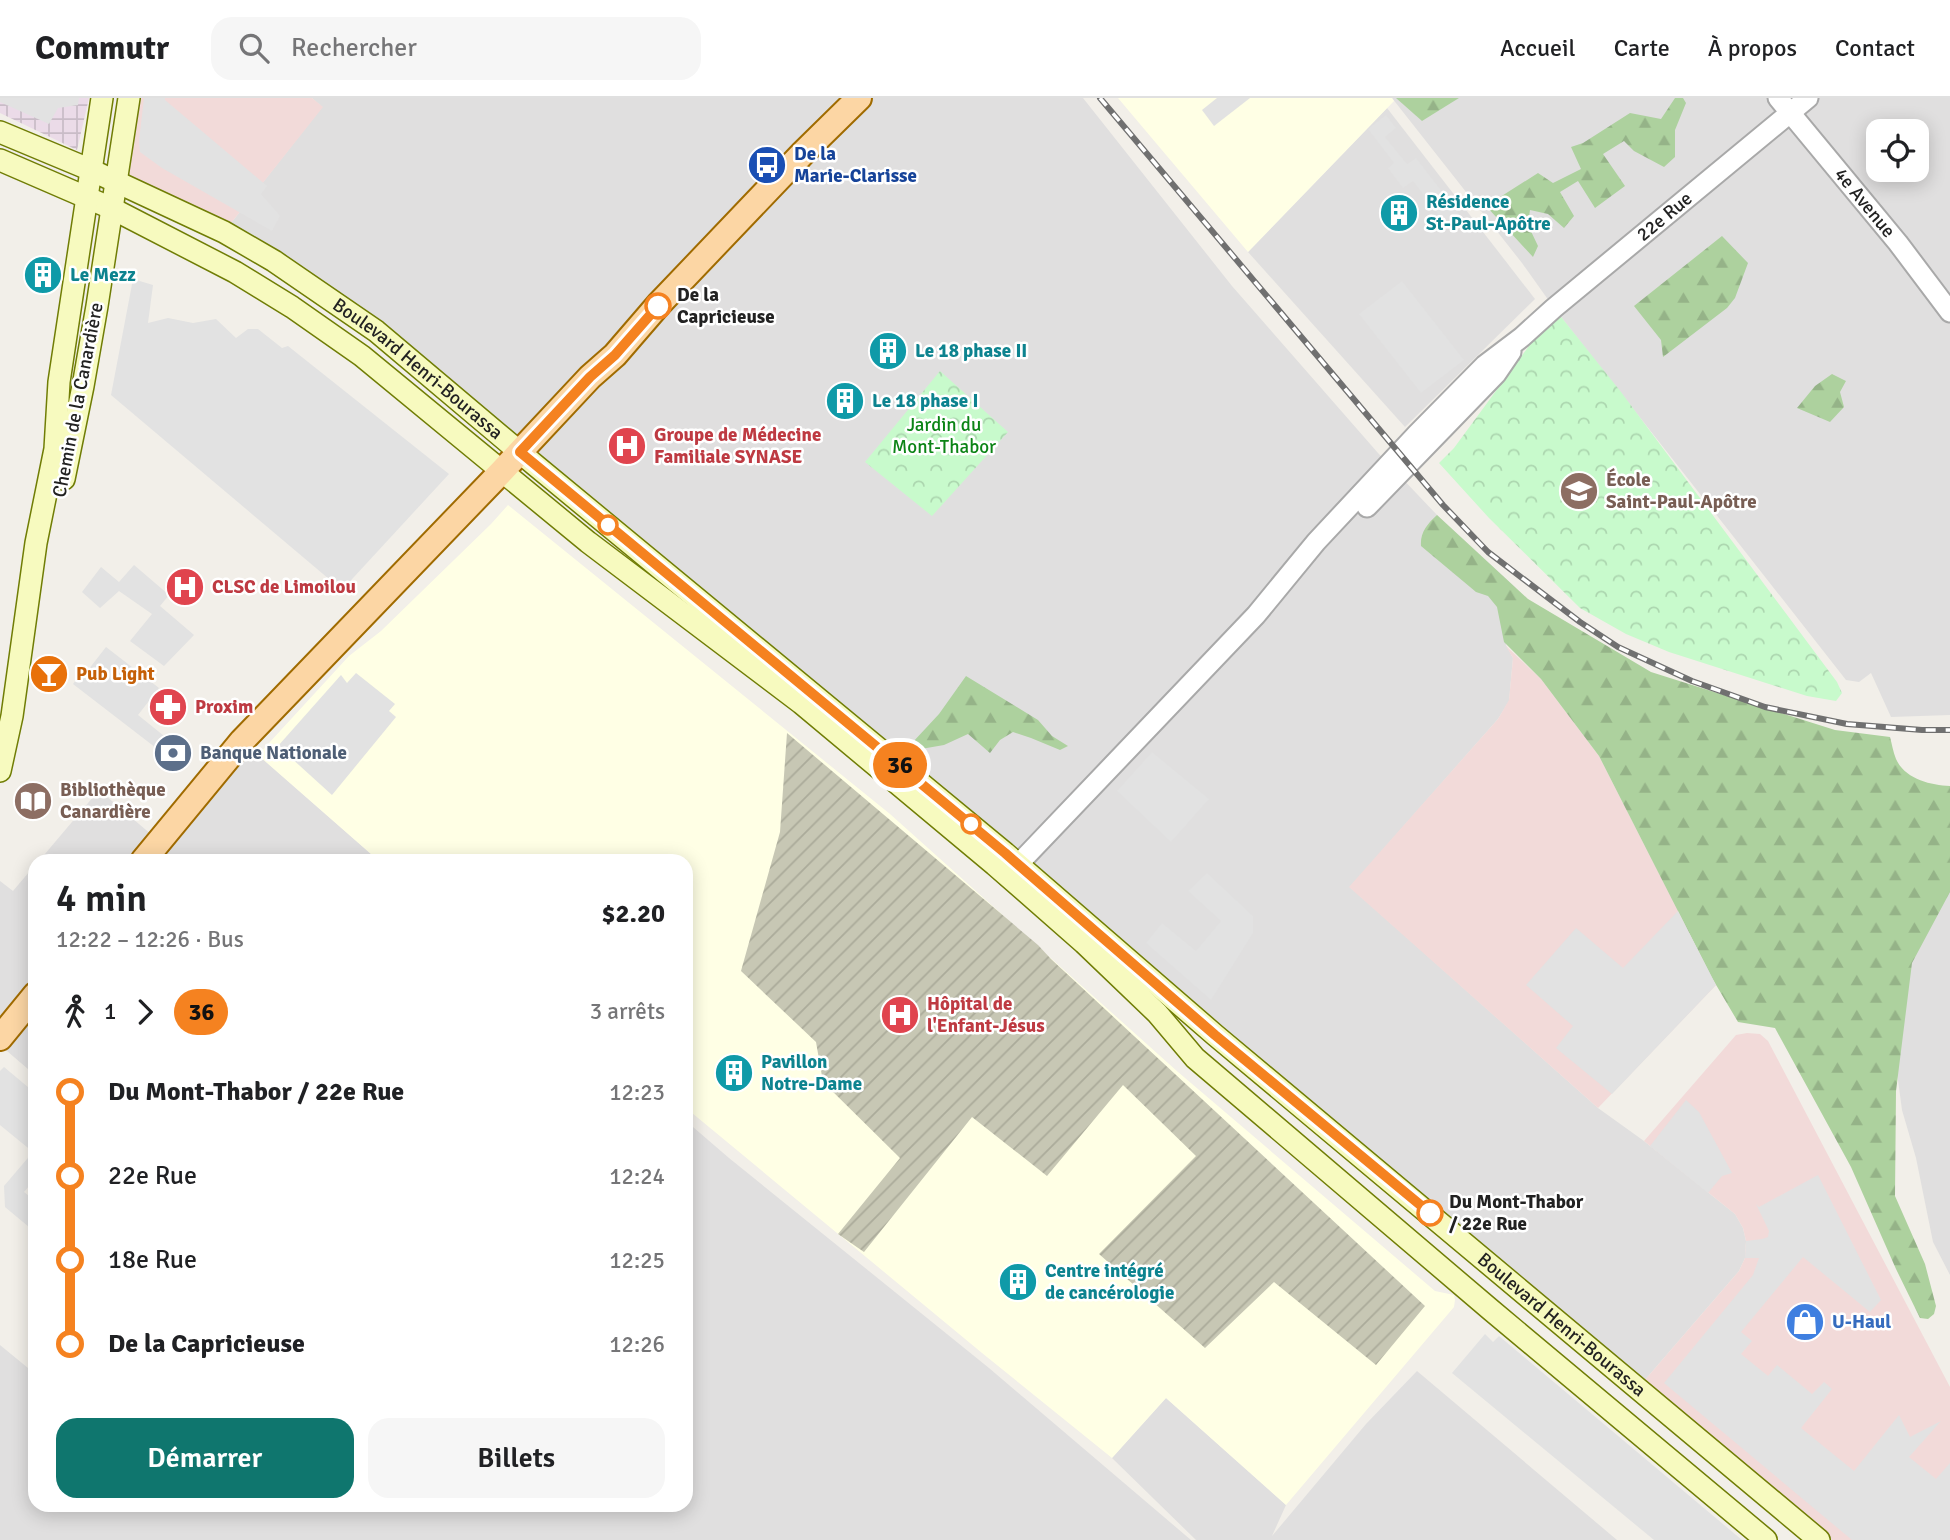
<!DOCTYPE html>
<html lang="fr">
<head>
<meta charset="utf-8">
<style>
	:root { --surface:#fff; --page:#f6f6f6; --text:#202124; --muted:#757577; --line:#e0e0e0; --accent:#0f766e }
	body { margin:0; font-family:Signika,sans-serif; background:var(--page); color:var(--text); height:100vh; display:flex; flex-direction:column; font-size:26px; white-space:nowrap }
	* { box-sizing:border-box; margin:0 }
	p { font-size:23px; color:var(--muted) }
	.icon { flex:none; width:38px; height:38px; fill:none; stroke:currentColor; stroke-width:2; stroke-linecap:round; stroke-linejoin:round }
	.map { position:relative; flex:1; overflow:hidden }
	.details { position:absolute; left:28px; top:756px; width:665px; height:658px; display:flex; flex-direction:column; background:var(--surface); border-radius:21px; box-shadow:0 4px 18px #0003 }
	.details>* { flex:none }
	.badge { padding:0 14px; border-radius:23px; font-size:24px; line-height:46px }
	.fabs { position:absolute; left:1866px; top:21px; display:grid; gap:14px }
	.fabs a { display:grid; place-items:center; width:63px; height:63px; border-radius:14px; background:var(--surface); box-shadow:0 4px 18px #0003; font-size:35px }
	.map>.badge { position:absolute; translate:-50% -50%; box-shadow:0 0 0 4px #fff }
	.legs { display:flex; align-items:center; gap:10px; height:77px; padding:0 28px; font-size:23px }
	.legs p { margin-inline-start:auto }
	.headline { display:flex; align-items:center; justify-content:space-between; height:119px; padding:0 28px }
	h1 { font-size:38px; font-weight:600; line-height:52px }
	.button { display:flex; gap:14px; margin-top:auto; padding:14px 28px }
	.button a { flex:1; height:80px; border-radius:21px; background:var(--accent); color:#fff; font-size:28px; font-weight:600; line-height:80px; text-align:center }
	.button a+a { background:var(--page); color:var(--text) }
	ul { padding:0 28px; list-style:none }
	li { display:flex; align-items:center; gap:24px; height:84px; font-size:26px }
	li i { display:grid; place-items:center; width:10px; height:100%; margin:0 9px; background:currentColor }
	li i::after { content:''; width:18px; height:18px; margin:-9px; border:5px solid; border-radius:50%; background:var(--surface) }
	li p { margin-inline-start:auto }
	li:first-child i { background:linear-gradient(#0000 50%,currentColor 0) }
	li:last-child i { background:linear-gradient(currentColor 50%,#0000 0) }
	header { display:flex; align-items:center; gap:42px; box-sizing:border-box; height:98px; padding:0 35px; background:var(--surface); border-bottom:2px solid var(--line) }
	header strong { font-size:33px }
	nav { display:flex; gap:38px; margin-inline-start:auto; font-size:24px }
	.search { width:490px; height:63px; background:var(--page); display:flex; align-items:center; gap:18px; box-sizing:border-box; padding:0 24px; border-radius:21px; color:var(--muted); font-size:26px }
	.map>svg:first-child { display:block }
	.residential { fill:#e0dfdf; fill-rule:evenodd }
	.commercial { fill:#f2dad9 }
	.industrial { fill:url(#industrial-grid) }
	.education { fill:#ffffe5 }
	.construction { fill:url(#construction-furrows) }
	.forest { fill:url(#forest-firs) }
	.park { fill:url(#park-crowns) }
	.parking { fill:#e2e2e2 }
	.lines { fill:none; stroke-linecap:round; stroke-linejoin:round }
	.tertiary-casing { stroke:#a9a9a9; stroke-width:23 }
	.secondary-casing { stroke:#707d05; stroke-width:24 }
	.primary-casing { stroke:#a06b00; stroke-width:28 }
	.tertiary { stroke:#fff; stroke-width:19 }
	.secondary { stroke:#f7fabf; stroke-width:21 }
	.primary { stroke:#fcd6a4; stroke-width:24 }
	.rail-casing { stroke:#707070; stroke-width:6 }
	.rail { stroke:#fff; stroke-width:3.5; stroke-dasharray:10; stroke-linecap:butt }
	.line-1-casing { stroke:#fff; stroke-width:16 }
	.line-1 { stroke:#f58220; stroke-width:10 }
	.stop-1-dot { fill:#fff; stroke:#f58220; stroke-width:3.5 }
	.labels { text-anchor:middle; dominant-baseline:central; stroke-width:5; stroke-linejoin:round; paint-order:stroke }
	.transit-label { font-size:19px; font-weight:bold; fill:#164399; stroke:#fff; text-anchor:start }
	.culture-label { font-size:19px; font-weight:bold; fill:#0d838f; stroke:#fff; text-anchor:start }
	.street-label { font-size:19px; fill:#222; stroke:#fff }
	.stop-label { font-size:19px; font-weight:bold; fill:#222; stroke:#fff; text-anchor:start }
	.park-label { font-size:19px; fill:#0c8416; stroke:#fff }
	.health-label { font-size:19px; font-weight:bold; fill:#be3a42; stroke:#fff; text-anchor:start }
	.education-label { font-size:19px; font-weight:bold; fill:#785e54; stroke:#fff; text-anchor:start }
	.food-label { font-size:19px; font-weight:bold; fill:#c56008; stroke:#fff; text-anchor:start }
	.service-label { font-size:19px; font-weight:bold; fill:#4e5e75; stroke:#fff; text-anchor:start }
	.shop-label { font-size:19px; font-weight:bold; fill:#366cbe; stroke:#fff; text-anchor:start }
</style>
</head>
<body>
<header>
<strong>Commutr</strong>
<div class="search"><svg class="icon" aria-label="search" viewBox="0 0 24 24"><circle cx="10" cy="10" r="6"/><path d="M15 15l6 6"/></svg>Rechercher</div>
<nav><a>Accueil</a><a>Carte</a><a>À propos</a><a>Contact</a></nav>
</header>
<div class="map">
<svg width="1950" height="1442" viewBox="0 0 1950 1442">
	<defs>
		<pattern id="industrial-grid" width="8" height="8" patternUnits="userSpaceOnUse" patternTransform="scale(1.75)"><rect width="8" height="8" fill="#ebdbe8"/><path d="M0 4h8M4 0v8" fill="none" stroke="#c9bcc7"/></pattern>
		<pattern id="construction-furrows" width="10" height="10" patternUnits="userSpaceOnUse" patternTransform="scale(1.75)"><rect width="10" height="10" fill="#c7c7b4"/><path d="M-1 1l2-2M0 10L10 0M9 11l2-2" fill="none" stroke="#abab9a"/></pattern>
		<pattern id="forest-firs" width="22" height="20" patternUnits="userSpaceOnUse" patternTransform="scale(1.75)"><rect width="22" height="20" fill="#add19e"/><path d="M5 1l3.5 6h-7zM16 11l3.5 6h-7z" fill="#95b388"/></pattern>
		<pattern id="park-crowns" width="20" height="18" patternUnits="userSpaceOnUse" patternTransform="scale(1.75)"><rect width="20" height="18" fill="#c8facc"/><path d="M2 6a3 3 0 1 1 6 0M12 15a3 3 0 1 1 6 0" fill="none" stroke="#acd6af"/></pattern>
	</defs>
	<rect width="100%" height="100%" fill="#f2efe9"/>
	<g class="residential">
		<path d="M312,0H1083L1232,188L1378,355L1437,417L1516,490L1506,547L1513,560L1509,603L1498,621L1350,789L1598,1010L1644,1043L1735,1116L1743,1130L1746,1143L1745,1160L1739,1173L1638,1290L376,233L224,134L322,9Z"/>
		<path d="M1392,0H1950V617L1891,619L1871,575L1859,584L1846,582L1554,210L1522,165ZM1878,33H1916V72H1878Z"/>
		<path d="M1387,10L1535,201L1405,329L1248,154Z"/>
		<path d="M242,643L379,763H39L99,692L159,743Z"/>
		<path d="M1950,757V1177L1933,1144L1916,1060L1902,1012L1892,937L1936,778Z"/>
		<path d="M35,767V977L0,947V783L13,793Z"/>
		<path d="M686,1023L729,1060L989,1270L1191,1442H0V1247L28,1270L35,1262V1407H686Z"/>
		<path d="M1417,1273L1617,1442H1196L1112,1360L1166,1300L1286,1407L1272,1438L1366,1326Z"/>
	</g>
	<g class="commercial">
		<path d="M129,0H312L323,9L224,134L115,84Z"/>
		<path d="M1506,548L1541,581L1599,658L1716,887L1598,1010L1349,789L1498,621L1509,602L1513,560Z"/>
		<path d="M1747,935L1760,936L1768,943L1950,1289V1442H1819L1638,1290L1739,1173L1745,1160L1746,1143L1743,1130L1735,1116L1644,1043L1736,937Z"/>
	</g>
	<path class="industrial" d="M0,0H89L77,52L0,15Z"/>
	<g class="education">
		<path d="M1118,0H1392L1394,3L1248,154Z"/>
		<path d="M508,407L890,716L1178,974L1435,1193L1454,1197L1455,1202L1454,1209L1286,1407L1166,1300L1112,1360L982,1255L686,1010V763H379L258,657L349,558L381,533L491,426Z"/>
	</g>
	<path class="construction" d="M787,635L1038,847L1051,861L1425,1208L1376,1267L1274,1184L1205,1250L1099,1156L1196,1058L1123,987L1047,1078L972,1019L864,1154L838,1136L900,1060L823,984L816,944L741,873L780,734Z"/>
	<g class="forest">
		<path d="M1396,0H1459L1422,23Z"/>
		<path d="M1675,0H1683L1686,5L1675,32V59L1664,69L1634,53L1624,43L1603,56L1625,88L1595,110L1578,83L1560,94L1574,118L1564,130L1548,116L1530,112L1528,127L1538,148L1533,159L1486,108L1538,75L1553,85L1581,71L1571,49L1583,45L1630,15L1661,21Z"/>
		<path d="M1722,138L1748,165L1735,200L1727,210L1663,259L1661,242L1634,208Z"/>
		<path d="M1832,276L1846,283L1840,294L1844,309L1830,324L1797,310L1815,288Z"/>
		<path d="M1437,417L1528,501L1651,574L1835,632L1890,639C1892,646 1893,654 1896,661C1905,681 1930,687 1950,688V794L1912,865L1896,993L1895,1098L1925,1166L1936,1208L1934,1216L1928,1221L1920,1220L1896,1171L1851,1069L1775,930L1738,924L1712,880L1599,658L1541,581L1504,544L1497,509L1488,498L1476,494L1421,448C1420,435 1427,426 1437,417Z"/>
		<path d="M966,578L1038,622L1052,638L1068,648L1060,652L1031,640L1013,634L1000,642L990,655L968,636L944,647L921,651L912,645L939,616Z"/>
	</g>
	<g class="park">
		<path d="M1554,210L1621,294L1837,584L1842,595L1836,603L1807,598L1669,554L1626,536L1580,510L1489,420L1439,365L1454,350L1551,218Z"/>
		<path d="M940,273L1008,334L932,418L865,364Z"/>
	</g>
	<g class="parking">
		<path d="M0,0H79L78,7L58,10L49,26L0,4Z"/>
		<path d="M144,0H165V2L267,88L261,96L280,118L272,133L162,70L140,54L139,43Z"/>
		<path d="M1217,0H1250L1214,28L1202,12Z"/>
		<path d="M1386,17L1396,30L1385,39L1407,66L1416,60L1461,118L1447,128L1413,83L1403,90L1388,70L1394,65L1368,31Z"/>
		<path d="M133,181L153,187L148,225L168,220L193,225L216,221L236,240L248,231H258L282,250L288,248L449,376L342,492L111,297Z"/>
		<path d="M1402,183L1464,262L1421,295L1359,216Z"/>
		<path d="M134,467L169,497L160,508L194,537L164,568L130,543L152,516L119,493L100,510L82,494L101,469L119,484Z"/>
		<path d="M106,549L159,590L138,617L169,642L160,653L73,586L82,574L85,576Z"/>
		<path d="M356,575L395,606L389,613L396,619L332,697L278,648L341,577L347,585Z"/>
		<path d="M1152,654L1209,701L1171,744L1117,693Z"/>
		<path d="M1207,775L1253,818V835L1211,902L1146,845L1162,825L1196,853L1221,823L1188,793Z"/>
		<path d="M1678,813L1716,887L1612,996L1556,950L1573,928L1526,887L1576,830L1623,870Z"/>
		<path d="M4,969L35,995V1081L24,1094L35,1103V1134L5,1109L4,1088L33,1054L0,1027V973Z"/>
		<path d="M1686,1002L1699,1014L1732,1075L1722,1078L1708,1095L1650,1048Z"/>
		<path d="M1818,1077L1881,1202L1870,1214L1803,1159L1741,1234L1752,1243L1741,1256L1768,1278L1777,1267L1812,1296L1824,1284L1832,1291L1801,1330L1854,1373L1899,1317L1910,1339L1941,1323L1909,1359L1936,1381L1950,1365V1442H1852L1664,1285L1753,1177L1759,1160H1745L1746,1143L1762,1141L1768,1139L1769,1133L1756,1106L1759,1109Z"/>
		<path d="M1485,1236L1493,1244L1499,1238L1742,1442H1654L1452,1275Z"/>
	</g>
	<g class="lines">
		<g class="tertiary-casing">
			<g id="tertiary">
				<path id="s1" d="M1778,0L1898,145L1950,214"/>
				<path d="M1367,409L1496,276L1511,254"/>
				<path id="s2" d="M1007,778L1256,517L1316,444L1416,337L1485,267L1522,239L1554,210L1808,0"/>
			</g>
		</g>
		<g class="secondary-casing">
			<g id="secondary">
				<path id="s3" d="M0,34L91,72L224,134L274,163L376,233L535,367L1005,755L1215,937L1819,1442"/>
				<path d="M0,62L111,110L235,174L292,209L362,258L588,444L801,605L995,767L1084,845L1157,915L1195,960L1491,1212L1766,1442"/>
				<path d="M64,381L83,288L97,208L129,0"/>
				<path d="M0,673L12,618L36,445L55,351L59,284L102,0"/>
			</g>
		</g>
		<g class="primary-casing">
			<g id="primary">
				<path d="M143,763L242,643L502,373L590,279L615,257L659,206L803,55L859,0"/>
				<path d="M0,940L35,897"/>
			</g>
		</g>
		<use href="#tertiary" class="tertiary"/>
		<use href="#secondary" class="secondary"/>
		<use href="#primary" class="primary"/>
		<g class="rail-casing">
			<path id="rail" d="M1100,0L1443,407L1488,454L1580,524L1618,549L1692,583L1765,609L1847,626L1922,632H1950"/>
		</g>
		<use href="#rail" class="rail"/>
	</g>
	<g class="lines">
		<g class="line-1-casing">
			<path id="line-1" d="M658,208L615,257L590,279L520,354L1005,755L1215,937L1430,1115"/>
		</g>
		<use href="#line-1" class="line-1"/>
	</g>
	<defs>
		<g id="bus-disc" transform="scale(2.0125)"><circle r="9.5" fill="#1a4fb4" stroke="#fff"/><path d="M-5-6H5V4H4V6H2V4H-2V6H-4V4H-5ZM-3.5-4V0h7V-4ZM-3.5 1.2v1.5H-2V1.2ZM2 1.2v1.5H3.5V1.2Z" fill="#fff"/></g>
		<g id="building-disc" transform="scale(2.0125)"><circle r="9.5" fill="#0f9aa8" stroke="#fff"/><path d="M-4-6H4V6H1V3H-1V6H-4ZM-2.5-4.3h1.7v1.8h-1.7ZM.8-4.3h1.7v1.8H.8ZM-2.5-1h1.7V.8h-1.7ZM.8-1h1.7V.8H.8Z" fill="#fff"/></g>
		<g id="hospital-disc" transform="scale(2.0125)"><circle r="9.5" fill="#e0444e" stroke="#fff"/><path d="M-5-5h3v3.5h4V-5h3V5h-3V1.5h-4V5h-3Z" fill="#fff"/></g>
		<g id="school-disc" transform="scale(2.0125)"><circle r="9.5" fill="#8d6e63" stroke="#fff"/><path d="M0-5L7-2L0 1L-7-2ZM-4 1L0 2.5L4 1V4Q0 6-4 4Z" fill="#fff"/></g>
		<g id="bar-disc" transform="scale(2.0125)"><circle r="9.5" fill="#e8710a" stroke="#fff"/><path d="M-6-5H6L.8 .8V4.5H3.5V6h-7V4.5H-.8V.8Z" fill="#fff"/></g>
		<g id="pharmacy-disc" transform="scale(2.0125)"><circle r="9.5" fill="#e0444e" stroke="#fff"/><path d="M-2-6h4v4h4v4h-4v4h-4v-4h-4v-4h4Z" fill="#fff"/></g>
		<g id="bank-disc" transform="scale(2.0125)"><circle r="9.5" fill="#5c6f8a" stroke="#fff"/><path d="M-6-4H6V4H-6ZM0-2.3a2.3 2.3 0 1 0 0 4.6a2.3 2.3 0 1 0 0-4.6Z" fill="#fff"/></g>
		<g id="library-disc" transform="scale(2.0125)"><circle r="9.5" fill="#8d6e63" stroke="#fff"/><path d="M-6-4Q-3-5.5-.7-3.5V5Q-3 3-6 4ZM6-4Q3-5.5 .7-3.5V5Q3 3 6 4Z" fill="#fff"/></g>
		<g id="shop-disc" transform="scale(2.0125)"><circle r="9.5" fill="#3f7fe0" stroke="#fff"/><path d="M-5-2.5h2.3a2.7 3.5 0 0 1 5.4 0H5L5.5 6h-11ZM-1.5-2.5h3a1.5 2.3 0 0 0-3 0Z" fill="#fff"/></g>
	</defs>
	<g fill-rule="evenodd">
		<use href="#bus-disc" x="767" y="67"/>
		<use href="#building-disc" x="1399" y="115"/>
		<use href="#building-disc" x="43" y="177"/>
		<use href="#building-disc" x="888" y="253"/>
		<use href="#building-disc" x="845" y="303"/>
		<use href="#hospital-disc" x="627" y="348"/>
		<use href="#school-disc" x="1579" y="393"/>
		<use href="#hospital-disc" x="185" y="489"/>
		<use href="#bar-disc" x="49" y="576"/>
		<use href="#pharmacy-disc" x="168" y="609"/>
		<use href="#bank-disc" x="173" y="655"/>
		<use href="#library-disc" x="33" y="703"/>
		<use href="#hospital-disc" x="900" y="917"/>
		<use href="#building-disc" x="734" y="975"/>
		<use href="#building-disc" x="1018" y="1184"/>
		<use href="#shop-disc" x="1805" y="1224"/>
	</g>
	<g class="stop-1-dot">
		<circle cx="658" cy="208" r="12"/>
		<circle cx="608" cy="427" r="9"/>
		<circle cx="971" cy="726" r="9"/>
		<circle cx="1430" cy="1115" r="12"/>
	</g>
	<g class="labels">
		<g class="transit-label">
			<text x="794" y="56">De la<tspan x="794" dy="22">Marie-Clarisse</tspan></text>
		</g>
		<g class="culture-label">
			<text x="1426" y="104">Résidence<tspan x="1426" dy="22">St-Paul-Apôtre</tspan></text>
			<text x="70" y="177">Le Mezz</text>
			<text x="915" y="253">Le 18 phase II</text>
			<text x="872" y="303">Le 18 phase I</text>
			<text x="761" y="964">Pavillon<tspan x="761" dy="22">Notre-Dame</tspan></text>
			<text x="1045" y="1173">Centre intégré<tspan x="1045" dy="22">de cancérologie</tspan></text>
		</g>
		<g class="street-label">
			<text stroke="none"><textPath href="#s1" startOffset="136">4e Avenue</textPath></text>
			<text stroke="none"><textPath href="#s2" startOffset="933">22e Rue</textPath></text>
			<text stroke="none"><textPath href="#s3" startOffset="483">Boulevard Henri-Bourassa</textPath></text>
			<text transform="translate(78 302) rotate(-79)">Chemin de la Canardière</text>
			<text stroke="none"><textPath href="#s3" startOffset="1974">Boulevard Henri-Bourassa</textPath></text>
		</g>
		<g class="stop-label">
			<text x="677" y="197">De la<tspan x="677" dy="22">Capricieuse</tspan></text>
			<text x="1449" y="1104">Du Mont-Thabor<tspan x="1449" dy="22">/ 22e Rue</tspan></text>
		</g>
		<g class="park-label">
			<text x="944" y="327">Jardin du<tspan x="944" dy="22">Mont-Thabor</tspan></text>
		</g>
		<g class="health-label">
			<text x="654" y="337">Groupe de Médecine<tspan x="654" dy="22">Familiale SYNASE</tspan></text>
			<text x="212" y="489">CLSC de Limoilou</text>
			<text x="195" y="609">Proxim</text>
			<text x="927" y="906">Hôpital de<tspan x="927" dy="22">l'Enfant-Jésus</tspan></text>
		</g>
		<g class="education-label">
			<text x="1606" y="382">École<tspan x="1606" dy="22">Saint-Paul-Apôtre</tspan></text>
			<text x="60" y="692">Bibliothèque<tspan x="60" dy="22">Canardière</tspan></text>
		</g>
		<g class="food-label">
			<text x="76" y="576">Pub Light</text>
		</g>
		<g class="service-label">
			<text x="200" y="655">Banque Nationale</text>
		</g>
		<g class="shop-label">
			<text x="1832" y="1224">U-Haul</text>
		</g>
	</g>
</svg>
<div class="fabs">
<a><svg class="icon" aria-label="locate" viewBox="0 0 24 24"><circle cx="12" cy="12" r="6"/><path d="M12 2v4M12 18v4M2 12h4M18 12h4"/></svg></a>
</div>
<b class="badge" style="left:900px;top:667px;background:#f58220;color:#111">36</b>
<section class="details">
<div class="headline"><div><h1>4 min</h1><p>12:22 – 12:26 · Bus</p></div><b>$2.20</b></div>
<div class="legs"><svg class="icon" aria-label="walk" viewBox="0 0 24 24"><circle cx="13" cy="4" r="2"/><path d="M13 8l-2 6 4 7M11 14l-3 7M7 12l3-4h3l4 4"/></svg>1<svg class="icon" aria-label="forward" viewBox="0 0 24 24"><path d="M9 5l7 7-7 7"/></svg><b class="badge" style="background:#f58220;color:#111">36</b><p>3 arrêts</p></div>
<ul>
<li><i style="color:#f58220"></i><b>Du Mont-Thabor / 22e Rue</b><p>12:23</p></li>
<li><i style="color:#f58220"></i><span>22e Rue</span><p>12:24</p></li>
<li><i style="color:#f58220"></i><span>18e Rue</span><p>12:25</p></li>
<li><i style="color:#f58220"></i><b>De la Capricieuse</b><p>12:26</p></li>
</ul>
<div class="button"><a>Démarrer</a><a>Billets</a></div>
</section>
</div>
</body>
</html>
